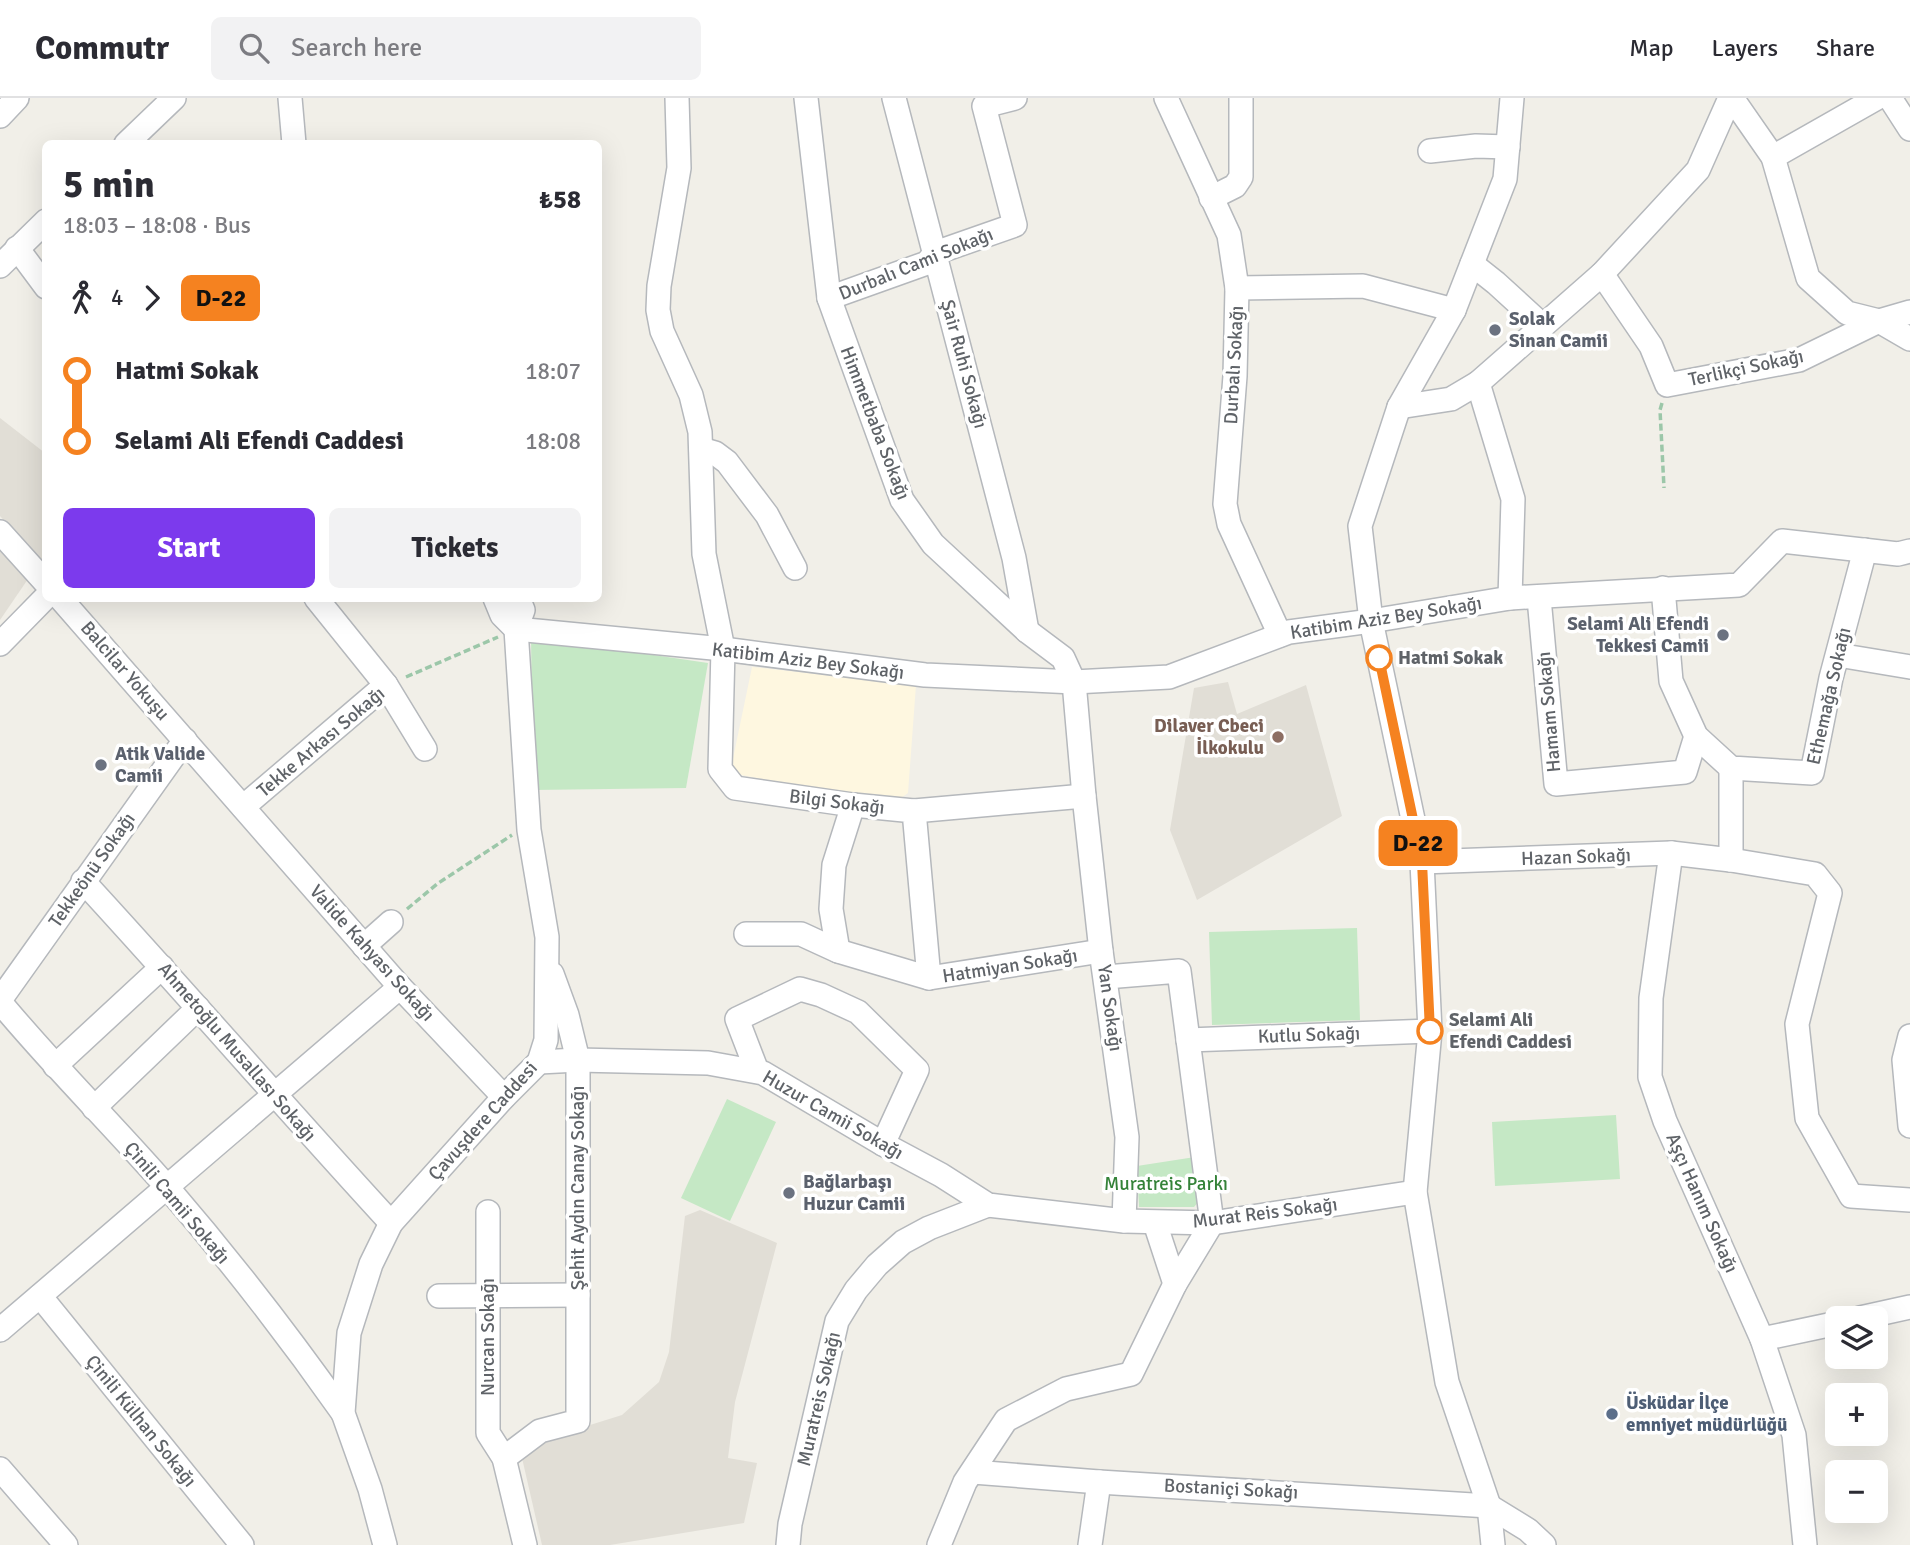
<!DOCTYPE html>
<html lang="en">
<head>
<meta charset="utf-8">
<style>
	:root { --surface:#fff; --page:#f2f2f3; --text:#2b2b33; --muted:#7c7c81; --line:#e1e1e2; --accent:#7c3aed }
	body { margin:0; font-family:Signika,sans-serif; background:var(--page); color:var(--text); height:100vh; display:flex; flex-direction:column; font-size:26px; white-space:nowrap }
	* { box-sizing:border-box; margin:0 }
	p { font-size:23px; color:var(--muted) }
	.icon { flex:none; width:38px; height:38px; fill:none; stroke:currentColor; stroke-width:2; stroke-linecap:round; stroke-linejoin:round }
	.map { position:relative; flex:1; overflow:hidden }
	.side { position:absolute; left:42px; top:42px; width:560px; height:462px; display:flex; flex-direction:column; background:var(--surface); border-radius:10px; box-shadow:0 7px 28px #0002 }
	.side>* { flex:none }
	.badge { padding:0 14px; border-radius:10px; font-size:24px; line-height:46px }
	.controls { position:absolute; left:1825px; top:1208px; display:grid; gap:14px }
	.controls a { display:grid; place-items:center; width:63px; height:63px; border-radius:10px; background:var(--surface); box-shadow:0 7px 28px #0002; font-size:35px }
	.map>.badge { position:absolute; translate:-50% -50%; box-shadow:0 0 0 4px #fff }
	.legs { display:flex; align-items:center; gap:10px; height:77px; padding:0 21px; font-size:23px }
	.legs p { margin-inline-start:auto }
	.summary { display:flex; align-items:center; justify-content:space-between; height:119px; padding:0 21px }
	h1 { font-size:38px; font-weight:700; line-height:52px }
	.cta { display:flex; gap:14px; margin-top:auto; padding:14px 21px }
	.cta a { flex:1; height:80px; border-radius:10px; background:var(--accent); color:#fff; font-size:28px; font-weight:700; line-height:80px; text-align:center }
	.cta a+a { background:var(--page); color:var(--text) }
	ul { padding:0 21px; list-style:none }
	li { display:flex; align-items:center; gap:24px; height:70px; font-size:26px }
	li i { display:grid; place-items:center; width:10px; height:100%; margin:0 9px; background:currentColor }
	li i::after { content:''; width:18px; height:18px; margin:-9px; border:5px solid; border-radius:50%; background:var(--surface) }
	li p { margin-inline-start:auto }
	li:first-child i { background:linear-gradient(#0000 50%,currentColor 0) }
	li:last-child i { background:linear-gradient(currentColor 50%,#0000 0) }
	header { display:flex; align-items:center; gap:42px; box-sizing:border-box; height:98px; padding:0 35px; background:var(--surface); border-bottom:2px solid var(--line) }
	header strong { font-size:33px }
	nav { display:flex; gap:38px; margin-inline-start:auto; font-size:24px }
	.search { width:490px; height:63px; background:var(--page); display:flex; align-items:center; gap:18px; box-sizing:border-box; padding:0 24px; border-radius:10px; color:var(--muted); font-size:26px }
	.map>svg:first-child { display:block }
	.commercial { fill:#fef7e0 }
	.education { fill:#e1ded6 }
	.green { fill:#c5e8c5 }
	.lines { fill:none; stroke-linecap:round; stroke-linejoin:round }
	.minor-casing { stroke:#b5b8bc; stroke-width:26 }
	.path { stroke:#9cc7a9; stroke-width:3.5; stroke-dasharray:7 3.5; stroke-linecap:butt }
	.minor { stroke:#fff; stroke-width:23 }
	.line-1-casing { stroke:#fff; stroke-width:16 }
	.line-1 { stroke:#f58220; stroke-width:10 }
	.worship-dot { fill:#6b7280; stroke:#fff; stroke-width:2.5 }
	.stop-1-dot { fill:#fff; stroke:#f58220; stroke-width:3.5 }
	.education-dot { fill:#8d6e63; stroke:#fff; stroke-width:2.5 }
	.service-dot { fill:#5c6f8a; stroke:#fff; stroke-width:2.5 }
	.labels { text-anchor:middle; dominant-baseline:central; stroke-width:7; stroke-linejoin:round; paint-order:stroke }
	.street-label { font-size:19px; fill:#5f6368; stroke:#fff }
	.worship-label { font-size:19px; font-weight:bold; fill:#5b616d; stroke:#fff; text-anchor:start }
	.stop-label { font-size:19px; font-weight:bold; fill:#5f6368; stroke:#fff; text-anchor:start }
	.education-label { font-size:19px; font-weight:bold; fill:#785e54; stroke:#fff; text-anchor:end }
	.park-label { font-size:19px; fill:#348238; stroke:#fff }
	.service-label { font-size:19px; font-weight:bold; fill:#4e5e75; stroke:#fff; text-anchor:start }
</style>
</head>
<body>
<header>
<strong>Commutr</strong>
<div class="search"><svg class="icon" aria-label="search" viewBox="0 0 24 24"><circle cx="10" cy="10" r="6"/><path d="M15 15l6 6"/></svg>Search here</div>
<nav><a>Map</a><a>Layers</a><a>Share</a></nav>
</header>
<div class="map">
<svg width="1910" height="1447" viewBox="0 0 1910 1447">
	<rect width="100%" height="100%" fill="#f1efe8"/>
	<path class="commercial" d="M752,569L916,587L908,695L901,700L832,694L730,675Z"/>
	<g class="education">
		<path d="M0,320L45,355V468L0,418Z"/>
		<path d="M0,449L28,481L0,522Z"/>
		<path d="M1228,584L1237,616L1306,587L1342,718L1197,802L1170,732L1194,590Z"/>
		<path d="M700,1112L777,1145L735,1304L728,1360L757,1365L744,1425L610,1447H542L522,1360L542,1342L622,1317L659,1284L669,1254L685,1118Z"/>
	</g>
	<g class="green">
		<path d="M531,539L708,565L686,690L533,692Z"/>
		<path d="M1357,830L1360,922L1212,927L1209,834Z"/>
		<path d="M727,1001L776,1024L730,1123L681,1100Z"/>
		<path d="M1616,1017L1620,1081L1495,1088L1492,1024Z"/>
		<path d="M1195,1059L1200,1102L1194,1109H1139L1137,1068Z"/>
	</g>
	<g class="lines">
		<g class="minor-casing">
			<g id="minor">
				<path d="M290,0L294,46"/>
				<path d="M677,0L679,70L659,188L658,212L662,233L691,297L700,334L704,456L723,551L720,671L735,690L853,707L914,713L929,880"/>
				<path d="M806,0L829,200L902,402L933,446L1027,533L1063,560L1074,584L1084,698L1101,853L1127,1039L1124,1123"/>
				<path d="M894,0L1014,460L1027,533"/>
				<path d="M1166,0L1229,137L1237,190L1235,278L1225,406L1229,426L1280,537"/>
				<path d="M1732,0L1773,59L1808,180L1847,215L1879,223L1910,241"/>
				<path d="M1890,0L1910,31"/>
				<path d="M0,18L17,0"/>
				<path d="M126,46L174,0"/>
				<path d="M1430,53L1476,48L1508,49"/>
				<path d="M1773,59L1877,0"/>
				<path d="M1211,100L1235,88L1241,79V0"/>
				<path d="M17,150L46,189"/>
				<path d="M1472,166L1496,185L1543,228"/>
				<path d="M0,168L46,123"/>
				<path d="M1602,176L1651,248L1667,287L1799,262L1879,223L1910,214"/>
				<path d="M1237,190L1363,188L1454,212"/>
				<path d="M829,200L927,165L935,155L1015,127L984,8L1015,0"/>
				<path d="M1478,285L1513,401L1510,500"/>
				<path d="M1399,309L1451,301L1478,285L1602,176L1698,72L1730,0"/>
				<path d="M701,351L715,355L727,364L767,417L795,470"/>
				<path d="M0,434L46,485"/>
				<path d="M1663,490L1671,583L1696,638L1731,670L1812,675L1831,580L1865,452"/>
				<path d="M60,500L400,889L504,999"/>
				<path d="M316,500L386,587L425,651"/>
				<path d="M495,500L502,517L516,531"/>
				<path d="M1539,500L1556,686L1685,674L1696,638"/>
				<path d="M516,531L723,551L925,577L1074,584L1169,579L1289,534L1371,523L1510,500L1739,487L1782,443L1898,456L1910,453"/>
				<path d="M0,546L46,499"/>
				<path d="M1838,557L1910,569"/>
				<path d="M243,709L386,587"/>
				<path d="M914,713L1084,698"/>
				<path d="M1671,755L1651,900L1650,979L1665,1023L1762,1241L1794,1337L1805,1447"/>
				<path d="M1731,762V670"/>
				<path d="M1422,764L1671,755L1731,762L1815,776L1830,795L1797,926L1807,1020L1851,1098L1910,1102"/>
				<path d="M83,783C187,896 287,1012 391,1125"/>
				<path d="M746,836H801L838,853L929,880L1101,853"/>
				<path d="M364,848L391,824"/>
				<path d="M838,853L831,811L834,767L853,707"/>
				<path d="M0,902L185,642"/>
				<path d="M0,904C53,968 112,1026 167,1089C229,1161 288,1237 343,1315"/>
				<path d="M1910,938L1904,962L1910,1028"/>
				<path d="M1188,942L1430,933"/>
				<path d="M539,964L578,962L708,965L763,975L883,1046L941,1077L988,1107L1124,1123L1212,1125L1415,1094"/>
				<path d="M55,968L162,869"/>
				<path d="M757,973L737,921L800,891L821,897L858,914L917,972L883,1046"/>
				<path d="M94,1010L198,910"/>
				<path d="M488,1114V1335L504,1360L525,1447"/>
				<path d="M1155,1125L1175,1186"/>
				<path d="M40,1198L242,1447"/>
				<path d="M439,1198L578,1197"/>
				<path d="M1860,1220L1910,1209"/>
				<path d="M0,1232L400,889"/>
				<path d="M1762,1241L1838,1225"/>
				<path d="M504,1360L540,1333L578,1323V962L567,917L552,876"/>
				<path d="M0,1371L66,1447"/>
				<path d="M973,1374L1099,1384L1489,1408L1528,1432L1544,1447"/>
				<path d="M385,1447L370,1391L343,1315L349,1235L371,1166L391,1125L504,999L539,964L546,942L547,839L529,732L516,531L523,512L518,500"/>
				<path d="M788,1447L790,1426L837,1223L856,1192L877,1167L903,1144L929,1130L988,1107"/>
				<path d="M939,1447L965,1384L1006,1322L1066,1291L1131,1276L1175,1186L1212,1125L1179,873L1106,879"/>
				<path d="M1090,1447L1099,1384"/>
				<path d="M1493,1447L1489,1408L1447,1284L1415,1094L1430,933L1422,764L1371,523L1360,428L1399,309L1454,212L1505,81L1512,0"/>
			</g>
		</g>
		<g class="path">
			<path d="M1662,305L1660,312L1664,390"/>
			<path d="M406,579L498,539"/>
			<path d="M407,811L437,786L512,737"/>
		</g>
		<use href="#minor" class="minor"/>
	</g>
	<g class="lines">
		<g class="line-1-casing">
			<path id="line-1" d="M1379,560L1422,764L1430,933"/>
		</g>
		<use href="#line-1" class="line-1"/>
	</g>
	<g class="worship-dot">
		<circle cx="1495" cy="232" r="7"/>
		<circle cx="1723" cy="537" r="7"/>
		<circle cx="101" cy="667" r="7"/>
		<circle cx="789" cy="1095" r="7"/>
	</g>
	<g class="stop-1-dot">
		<circle cx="1379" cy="560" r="12"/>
		<circle cx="1430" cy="933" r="12"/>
	</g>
	<circle class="education-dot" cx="1278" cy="639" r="7"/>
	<circle class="service-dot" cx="1612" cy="1316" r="7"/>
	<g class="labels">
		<g class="street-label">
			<text transform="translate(916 166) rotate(-22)">Durbalı Cami Sokağı</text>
			<text transform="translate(964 266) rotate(75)">Şair Ruhi Sokağı</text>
			<text transform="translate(1234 267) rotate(-87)">Durbalı Sokağı</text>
			<text transform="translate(1746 270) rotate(-12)">Terlikçi Sokağı</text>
			<text transform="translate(875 325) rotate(69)">Himmetbaba Sokağı</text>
			<text transform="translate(1386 520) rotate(-9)">Katibim Aziz Bey Sokağı</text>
			<text transform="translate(808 563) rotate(7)">Katibim Aziz Bey Sokağı</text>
			<text transform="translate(125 573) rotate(49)">Balcilar Yokuşu</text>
			<text transform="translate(1829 598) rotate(-77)">Ethemağa Sokağı</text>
			<text transform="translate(1549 614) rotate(-95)">Hamam Sokağı</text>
			<text transform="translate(321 644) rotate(-40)">Tekke Arkası Sokağı</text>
			<text transform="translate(837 704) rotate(7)">Bilgi Sokağı</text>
			<text transform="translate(1576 759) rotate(-2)">Hazan Sokağı</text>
			<text transform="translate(92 772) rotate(-55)">Tekkeönü Sokağı</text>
			<text transform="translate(372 855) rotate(48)">Valide Kahyası Sokağı</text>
			<text transform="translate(1010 868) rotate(-9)">Hatmiyan Sokağı</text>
			<text transform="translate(1110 910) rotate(82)">Yan Sokağı</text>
			<text transform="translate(1309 937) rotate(-2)">Kutlu Sokağı</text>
			<text transform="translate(237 954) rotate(49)">Ahmetoğlu Musallası Sokağı</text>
			<text transform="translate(833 1017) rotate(30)">Huzur Camii Sokağı</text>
			<text transform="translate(483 1023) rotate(-48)">Çavuşdere Caddesi</text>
			<text transform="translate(578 1090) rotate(-90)">Şehit Aydın Canay Sokağı</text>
			<text transform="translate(177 1105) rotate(50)">Çinili Camii Sokağı</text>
			<text transform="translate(1702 1105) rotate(66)">Aşçı Hanım Sokağı</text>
			<text transform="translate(1265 1115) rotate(-7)">Murat Reis Sokağı</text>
			<text transform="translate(488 1239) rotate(-90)">Nurcan Sokağı</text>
			<text transform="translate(819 1301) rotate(-77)">Muratreis Sokağı</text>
			<text transform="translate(141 1323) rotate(51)">Çinili Külhan Sokağı</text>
			<text transform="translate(1231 1391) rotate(3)">Bostaniçi Sokağı</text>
		</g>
		<g class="worship-label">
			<text x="1509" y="221">Solak<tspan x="1509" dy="22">Sinan Camii</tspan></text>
			<text x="1709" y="526" text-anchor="end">Selami Ali Efendi<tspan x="1709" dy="22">Tekkesi Camii</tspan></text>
			<text x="115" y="656">Atik Valide<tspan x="115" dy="22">Camii</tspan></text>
			<text x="803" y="1084">Bağlarbaşı<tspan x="803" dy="22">Huzur Camii</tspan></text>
		</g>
		<g class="stop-label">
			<text x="1398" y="560">Hatmi Sokak</text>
			<text x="1449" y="922">Selami Ali<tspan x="1449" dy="22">Efendi Caddesi</tspan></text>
		</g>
		<g class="education-label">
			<text x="1264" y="628">Dilaver Cbeci<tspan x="1264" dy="22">İlkokulu</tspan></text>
		</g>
		<g class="park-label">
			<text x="1166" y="1086">Muratreis Parkı</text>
		</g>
		<g class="service-label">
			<text x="1626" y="1305">Üsküdar İlçe<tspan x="1626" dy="22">emniyet müdürlüğü</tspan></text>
		</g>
	</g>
</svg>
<div class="controls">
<a><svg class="icon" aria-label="layers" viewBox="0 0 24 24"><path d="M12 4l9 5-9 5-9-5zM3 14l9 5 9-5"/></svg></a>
<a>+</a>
<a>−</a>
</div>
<b class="badge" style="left:1418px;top:745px;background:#f58220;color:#111">D-22</b>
<section class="side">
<div class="summary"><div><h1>5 min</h1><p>18:03 – 18:08 · Bus</p></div><b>₺58</b></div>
<div class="legs"><svg class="icon" aria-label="walk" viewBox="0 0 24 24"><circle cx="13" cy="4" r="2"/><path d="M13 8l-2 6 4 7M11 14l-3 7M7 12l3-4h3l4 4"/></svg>4<svg class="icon" aria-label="forward" viewBox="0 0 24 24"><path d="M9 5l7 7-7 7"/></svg><b class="badge" style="background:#f58220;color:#111">D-22</b></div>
<ul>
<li><i style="color:#f58220"></i><b>Hatmi Sokak</b><p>18:07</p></li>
<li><i style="color:#f58220"></i><b>Selami Ali Efendi Caddesi</b><p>18:08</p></li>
</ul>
<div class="cta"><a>Start</a><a>Tickets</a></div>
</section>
</div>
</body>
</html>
